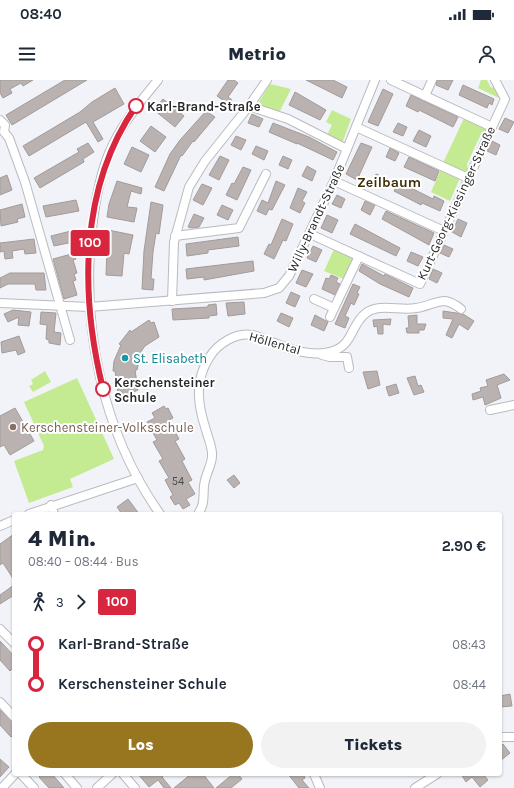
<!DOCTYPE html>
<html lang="de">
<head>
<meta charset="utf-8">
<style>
	:root { --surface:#fff; --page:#f2f2f3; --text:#1f2937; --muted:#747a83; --accent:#97761f }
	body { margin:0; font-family:Karla,sans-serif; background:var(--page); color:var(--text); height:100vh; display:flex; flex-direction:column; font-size:15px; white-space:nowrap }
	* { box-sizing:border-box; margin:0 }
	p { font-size:13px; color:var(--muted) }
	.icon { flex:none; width:22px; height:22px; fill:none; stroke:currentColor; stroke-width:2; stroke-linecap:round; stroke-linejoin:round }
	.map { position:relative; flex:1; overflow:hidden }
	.sheet { position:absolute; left:12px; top:432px; width:490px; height:264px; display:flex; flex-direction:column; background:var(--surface); border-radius:4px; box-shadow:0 1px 3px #0004 }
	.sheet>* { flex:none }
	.badge { padding:0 8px; border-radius:3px; font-size:14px; line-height:26px }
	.map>.badge { position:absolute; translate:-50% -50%; box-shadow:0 0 0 2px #fff }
	.legs { display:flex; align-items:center; gap:6px; height:44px; padding:0 16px; font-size:13px }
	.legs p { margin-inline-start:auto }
	.overview { display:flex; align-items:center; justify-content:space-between; height:68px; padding:0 16px }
	h1 { font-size:22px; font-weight:800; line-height:30px }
	.action { display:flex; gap:8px; margin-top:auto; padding:8px 16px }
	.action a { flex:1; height:46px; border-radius:24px; background:var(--accent); color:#fff; font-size:16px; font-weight:800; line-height:46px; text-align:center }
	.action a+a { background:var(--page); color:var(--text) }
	ul { padding:0 16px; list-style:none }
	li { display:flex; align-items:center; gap:14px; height:40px; font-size:15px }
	li i { display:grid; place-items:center; width:6px; height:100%; margin:0 5px; background:currentColor }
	li i::after { content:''; width:10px; height:10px; margin:-5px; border:3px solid; border-radius:50%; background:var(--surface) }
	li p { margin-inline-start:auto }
	li:first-child i { background:linear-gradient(#0000 50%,currentColor 0) }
	li:last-child i { background:linear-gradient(currentColor 50%,#0000 0) }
	.status { display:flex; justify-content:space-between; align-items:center; height:28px; padding:0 20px; background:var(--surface); direction:ltr }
	.status svg { height:11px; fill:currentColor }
	header { display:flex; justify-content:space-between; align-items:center; height:52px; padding:0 16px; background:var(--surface); font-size:18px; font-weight:800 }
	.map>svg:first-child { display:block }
	.green { fill:#c4eb92 }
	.building { fill:#b9b2b1; stroke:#a29b99 }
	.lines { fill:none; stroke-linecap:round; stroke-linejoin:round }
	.minor-casing { stroke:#b9bbc1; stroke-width:10 }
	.minor { stroke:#fff; stroke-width:8 }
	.line-1-casing { stroke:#fff; stroke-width:9 }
	.line-1 { stroke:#d7263d; stroke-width:6 }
	.stop-1-dot { fill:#fff; stroke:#d7263d; stroke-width:2 }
	.culture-dot { fill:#0f9aa8; stroke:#fff; stroke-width:1.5 }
	.education-dot { fill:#8d6e63; stroke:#fff; stroke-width:1.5 }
	.labels { text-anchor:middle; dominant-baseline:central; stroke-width:4; stroke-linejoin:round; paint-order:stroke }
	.number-label { font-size:11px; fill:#4c4b4c }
	.stop-label { font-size:13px; font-weight:bold; fill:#28292b; stroke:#fff; text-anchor:start }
	.street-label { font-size:13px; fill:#28292b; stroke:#fff }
	.culture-label { font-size:13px; fill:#0d838f; stroke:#fff; text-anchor:start }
	.education-label { font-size:13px; fill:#785e54; stroke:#fff; text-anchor:start }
	.neighbourhood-label { font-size:14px; font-weight:bold; fill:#3e2e04; stroke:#fff }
</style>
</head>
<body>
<div class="status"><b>08:40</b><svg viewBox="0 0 49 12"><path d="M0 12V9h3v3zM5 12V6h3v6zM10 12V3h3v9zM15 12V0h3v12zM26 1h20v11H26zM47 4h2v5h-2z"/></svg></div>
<header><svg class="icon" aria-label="menu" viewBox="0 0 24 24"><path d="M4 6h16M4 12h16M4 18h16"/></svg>Metrio<svg class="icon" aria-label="person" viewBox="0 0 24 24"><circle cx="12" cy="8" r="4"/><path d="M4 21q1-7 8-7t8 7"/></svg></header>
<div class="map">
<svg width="514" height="708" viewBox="0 0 514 708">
	<rect width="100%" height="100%" fill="#f1f3f9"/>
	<g class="green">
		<path d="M481,0H487L491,8L496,5L501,19L478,8Z"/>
		<path d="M270,4L291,9L279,33L257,25Z"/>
		<path d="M332,30L351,39L343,61L340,62L327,55L332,45L326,42Z"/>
		<path d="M465,36L485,46L486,50L481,54L467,84L468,91L463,92L443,83Z"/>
		<path d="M441,89L460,98L450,121L431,112Z"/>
		<path d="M335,167L351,175L353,179L344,199L324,191Z"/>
		<path d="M45,291L51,302L33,312L29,306L33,304L31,300Z"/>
		<path d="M77,298L114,379L70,399L73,407L29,423L14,381L43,370L44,366L24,322Z"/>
	</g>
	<g class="building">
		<path d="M0,0H33L23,6L21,3L10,9L12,13L3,18L0,13Z"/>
		<path d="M65,0H87L12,45L6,35Z"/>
		<path d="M228,0H234L238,3L228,17L232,20L224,32L219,28L224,21L217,16Z"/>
		<path d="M306,0H333L347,7L342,18Z"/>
		<path d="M437,0H453L448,10L436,5Z"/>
		<path d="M463,5L494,19L492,25L489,23L487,28L459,15Z"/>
		<path d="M115,8L124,24L93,42L103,59L98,62L86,42L29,76L23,66L80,32L92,22Z"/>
		<path d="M383,9L393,14L378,46L368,42Z"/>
		<path d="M295,12L326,30L320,40L289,25Z"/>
		<path d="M411,15L458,37L453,47L419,30L418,32L406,26Z"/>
		<path d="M163,19L184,36L175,47L154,30Z"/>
		<path d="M206,31L215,37L194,62L193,61L182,76L181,75L164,111L155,107L170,74L180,60Z"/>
		<path d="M252,34L263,39L259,47L248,43Z"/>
		<path d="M505,38L514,42L508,53L499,49Z"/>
		<path d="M273,43L309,57L337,72L333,80L297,63V64L269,52Z"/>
		<path d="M398,43L407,47L403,56L393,52Z"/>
		<path d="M151,46L166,57L155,72L140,61Z"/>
		<path d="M419,50L431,56L426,67L413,61Z"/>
		<path d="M236,56L246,60L241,70L231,65Z"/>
		<path d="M492,61L500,65L496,75L487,71Z"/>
		<path d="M88,63L94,72L83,79L84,82L40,108L34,98L79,72L77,69Z"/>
		<path d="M361,63L372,67L357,100L346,94Z"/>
		<path d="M256,66L268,71L264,80L252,74Z"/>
		<path d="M132,67L149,75L141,92L124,84Z"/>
		<path d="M390,68L399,73L395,81L386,77Z"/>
		<path d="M220,76L229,80L219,100L209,95Z"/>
		<path d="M283,76L292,80L288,89L279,85Z"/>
		<path d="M409,77L439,91L435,101L404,87Z"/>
		<path d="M307,86L316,91L312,101L302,96Z"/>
		<path d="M243,87L251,90L237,120L226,115L232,103L234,104Z"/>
		<path d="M376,94L388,99L383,109L372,104Z"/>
		<path d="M7,95L12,110L0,115V98Z"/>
		<path d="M117,101L142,108L141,114L131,111L127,127L137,128L134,142L107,137L109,124Z"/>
		<path d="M276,101L285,105L272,130L269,129L266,135L257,131L262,120L268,123Z"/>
		<path d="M399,102L433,119L434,116L444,121L440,131L422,123L421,125L394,111Z"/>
		<path d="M202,104L212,108L203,125L193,120Z"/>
		<path d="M298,108L307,112L302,121L305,123L300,133L290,128Z"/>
		<path d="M337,115L345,119L341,128L332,124Z"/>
		<path d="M76,120L79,131L46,137L43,126Z"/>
		<path d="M365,121L375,125L370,135L361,130Z"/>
		<path d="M151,122L163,125L159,154L156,153L153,172L151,199H154L153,210L142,209L144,171Z"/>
		<path d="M22,124L25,137L17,139L18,142L1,146L0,130Z"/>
		<path d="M222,125L233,130L228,140L217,135Z"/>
		<path d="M386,131L434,153L429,165L382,139Z"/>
		<path d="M194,134L204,138L199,147L192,148L188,147Z"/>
		<path d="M327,135L338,140L332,153L321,148Z"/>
		<path d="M282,139L293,144L286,161L283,160L274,179L264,174L269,164L271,165Z"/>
		<path d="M458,139L467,143L461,157L452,152Z"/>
		<path d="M355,144L400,168L396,176L350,154Z"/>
		<path d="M108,150L133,155L129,174L124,173L122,196L106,195L107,170H105Z"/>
		<path d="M71,151L73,162L54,166L51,156Z"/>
		<path d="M238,157L239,166L208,170V173L187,176L186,164Z"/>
		<path d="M34,159L36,173L25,174L24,169L12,171L13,178L5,179L4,171L0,172V163Z"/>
		<path d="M444,165L453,169L449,177L440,173Z"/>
		<path d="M313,166L322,170L316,182L307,178Z"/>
		<path d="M411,172L423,177L418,186L407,181Z"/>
		<path d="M75,173L76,179L73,180L77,193L74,194L76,200L73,201L77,215L64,219L53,179Z"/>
		<path d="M253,181L254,191L204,200V197L187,199L186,189Z"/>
		<path d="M362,184L384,196L385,194L413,208L409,217L380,204L359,191Z"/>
		<path d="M433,189L442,193L437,203L429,199Z"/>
		<path d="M302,190L313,194L306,207L296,203Z"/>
		<path d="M10,193H44L46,210H36L35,204H8L0,208V198Z"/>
		<path d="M331,195L338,198L336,202L340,204L335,215L322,209L326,198L329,199Z"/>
		<path d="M353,204L360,207L357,213L359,214L354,225L351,223L345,236L349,238L345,248L335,244Z"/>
		<path d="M291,212L300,216L295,227L286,223Z"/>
		<path d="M244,222L245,234L228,236L226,223Z"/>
		<path d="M216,224L217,235L209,236V238L173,240L172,229L208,227V225Z"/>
		<path d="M13,230L31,232L29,246L18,245L19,237L8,242L4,234Z"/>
		<path d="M443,231L463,234L474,241L468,250L459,244L452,258L446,255L453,239L443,238Z"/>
		<path d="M41,232L56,233L54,252L61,253L60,265L49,263V260L46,259L47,245L40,244Z"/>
		<path d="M281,233L293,238L289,247L277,241Z"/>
		<path d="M315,235L328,242L324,251L311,245Z"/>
		<path d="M417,235V244H426L424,250H419V253H407L406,248H409L408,236Z"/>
		<path d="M391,239L390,245L383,244V254H378L377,246L374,247L373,240Z"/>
		<path d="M149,240L151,243L154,242L159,257L145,266L135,280L139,281L137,290H135L138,310L124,316L122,312L118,314L115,291H113L114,281L121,265L119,264L130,250L131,252Z"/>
		<path d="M19,256L25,272L18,275L16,270L2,273L1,262Z"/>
		<path d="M377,291L380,305L368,309L363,292Z"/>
		<path d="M504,294L510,300L497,305L501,318L485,325L483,317L473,320L472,314L481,311L480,308L488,306L486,300Z"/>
		<path d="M415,296L418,306L421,305L424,312L414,315L407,298Z"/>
		<path d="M396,304L399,313L389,316L386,307Z"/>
		<path d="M164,326L166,329L168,328L173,338L169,340L179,359L175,361L185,379L182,381L192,400L188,402L195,414L186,419L190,425L183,429L179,423L175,425L170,417L173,415L165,400L169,398L159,381L163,379L153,362L157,360L147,342L155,338L152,333Z"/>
		<path d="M15,328L34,361L10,375L4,365L0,367V336Z"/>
		<path d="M234,395L240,403L234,408L227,400Z"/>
		<path d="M128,419L134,427L139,434H122L117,427Z"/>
		<path d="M14,454V500L3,483L0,485V464Z"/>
		<path d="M14,505V515L0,524V515Z"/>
		<path d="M0,561L14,576V587L10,591L0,580Z"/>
		<path d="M510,614L512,626L500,627V616Z"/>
		<path d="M0,630L14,643V654L11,657L0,645Z"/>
		<path d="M503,664L510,673L500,681V667Z"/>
		<path d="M0,679L9,687L0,697Z"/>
		<path d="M42,694H52L64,708H49L39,697Z"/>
		<path d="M138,694H165L162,697L171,708H164L158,700L149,707Z"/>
		<path d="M191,694H203L214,708H174Z"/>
		<path d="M233,694H238L242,699L231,708H216Z"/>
		<path d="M288,694H303L305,698L302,700L309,708H299Z"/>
		<path d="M461,694H483L488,700L480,707L472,697L466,702Z"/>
	</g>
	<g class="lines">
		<g class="minor-casing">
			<g id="minor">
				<path d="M158,0C139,23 121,45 109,73C99,97 95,123 92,149C81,247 102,352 160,434"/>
				<path d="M391,0L492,47"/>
				<path d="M425,16L432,0"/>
				<path d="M249,26L288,39L347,69"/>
				<path d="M0,40L5,45L4,52L9,58L25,102L70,260"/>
				<path d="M356,47L468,98"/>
				<path d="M334,101L444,151"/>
				<path d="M310,154L420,204L505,19L495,0"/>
				<path d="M175,156L239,148L266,94"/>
				<path d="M314,219L334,228"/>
				<path d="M172,221L174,162L189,107L205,81L249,26L267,0"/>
				<path d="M0,223L89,227L264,213L279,208L289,196L334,101L375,0"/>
				<path d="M330,237L359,176"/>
				<path d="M322,275L330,277H347L349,288"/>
				<path d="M490,330L514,325"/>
				<path d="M51,425L54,434"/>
				<path d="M29,434L138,398"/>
				<path d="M198,434C205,424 203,417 204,406C205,394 213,384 212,374C212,366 208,358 206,350C198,326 194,301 209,278C217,264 236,252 252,255C258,256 264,259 269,261C289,269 312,278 333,271C353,265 351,244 366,233C379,223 400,231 416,228C425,227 436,221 445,221C452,222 456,225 461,229"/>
				<path d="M0,446L14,440"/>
				<path d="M0,549L14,563"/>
				<path d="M0,622L14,637"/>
				<path d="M500,657H514"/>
				<path d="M21,694L34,708"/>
				<path d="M65,694L77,708"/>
				<path d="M123,694L135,708"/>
				<path d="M314,694L320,708"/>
				<path d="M2,708L15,694"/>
				<path d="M97,708L112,694"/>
				<path d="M415,708L437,694"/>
			</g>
		</g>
		<use href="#minor" class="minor"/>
	</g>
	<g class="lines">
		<g class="line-1-casing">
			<path id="line-1" d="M103,309C80,215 79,108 136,26"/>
		</g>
		<use href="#line-1" class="line-1"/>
	</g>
	<g class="stop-1-dot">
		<circle cx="136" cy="26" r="7"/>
		<circle cx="103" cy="309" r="7"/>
	</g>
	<circle class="culture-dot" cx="125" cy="278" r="4"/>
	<circle class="education-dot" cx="13" cy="347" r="4"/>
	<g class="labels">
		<g class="number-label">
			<text x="178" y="401">54</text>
		</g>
		<g class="stop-label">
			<text x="147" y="26">Karl-Brand-Straße</text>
			<text x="114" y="302">Kerschensteiner<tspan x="114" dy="15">Schule</tspan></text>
		</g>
		<g class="street-label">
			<text transform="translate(456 123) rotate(-65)">Kurt-Georg-Kiesinger-Straße</text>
			<text transform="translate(316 138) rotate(-65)">Willy-Brandt-Straße</text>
			<text transform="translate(275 263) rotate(16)">Höllental</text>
		</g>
		<g class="culture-label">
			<text x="133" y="278">St. Elisabeth</text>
		</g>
		<g class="education-label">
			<text x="21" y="347">Kerschensteiner-Volksschule</text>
		</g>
		<g class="neighbourhood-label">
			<text x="389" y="102">Zeilbaum</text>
		</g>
	</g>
</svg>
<b class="badge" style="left:90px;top:163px;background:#d7263d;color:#fff">100</b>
<section class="sheet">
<div class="overview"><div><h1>4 Min.</h1><p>08:40 – 08:44 · Bus</p></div><b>2.90 €</b></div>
<div class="legs"><svg class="icon" aria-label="walk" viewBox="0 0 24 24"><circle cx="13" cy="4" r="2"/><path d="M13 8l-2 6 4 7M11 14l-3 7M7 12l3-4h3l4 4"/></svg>3<svg class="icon" aria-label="forward" viewBox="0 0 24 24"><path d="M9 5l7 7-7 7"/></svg><b class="badge" style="background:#d7263d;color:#fff">100</b></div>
<ul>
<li><i style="color:#d7263d"></i><b>Karl-Brand-Straße</b><p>08:43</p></li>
<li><i style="color:#d7263d"></i><b>Kerschensteiner Schule</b><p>08:44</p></li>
</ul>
<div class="action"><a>Los</a><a>Tickets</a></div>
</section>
</div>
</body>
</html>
